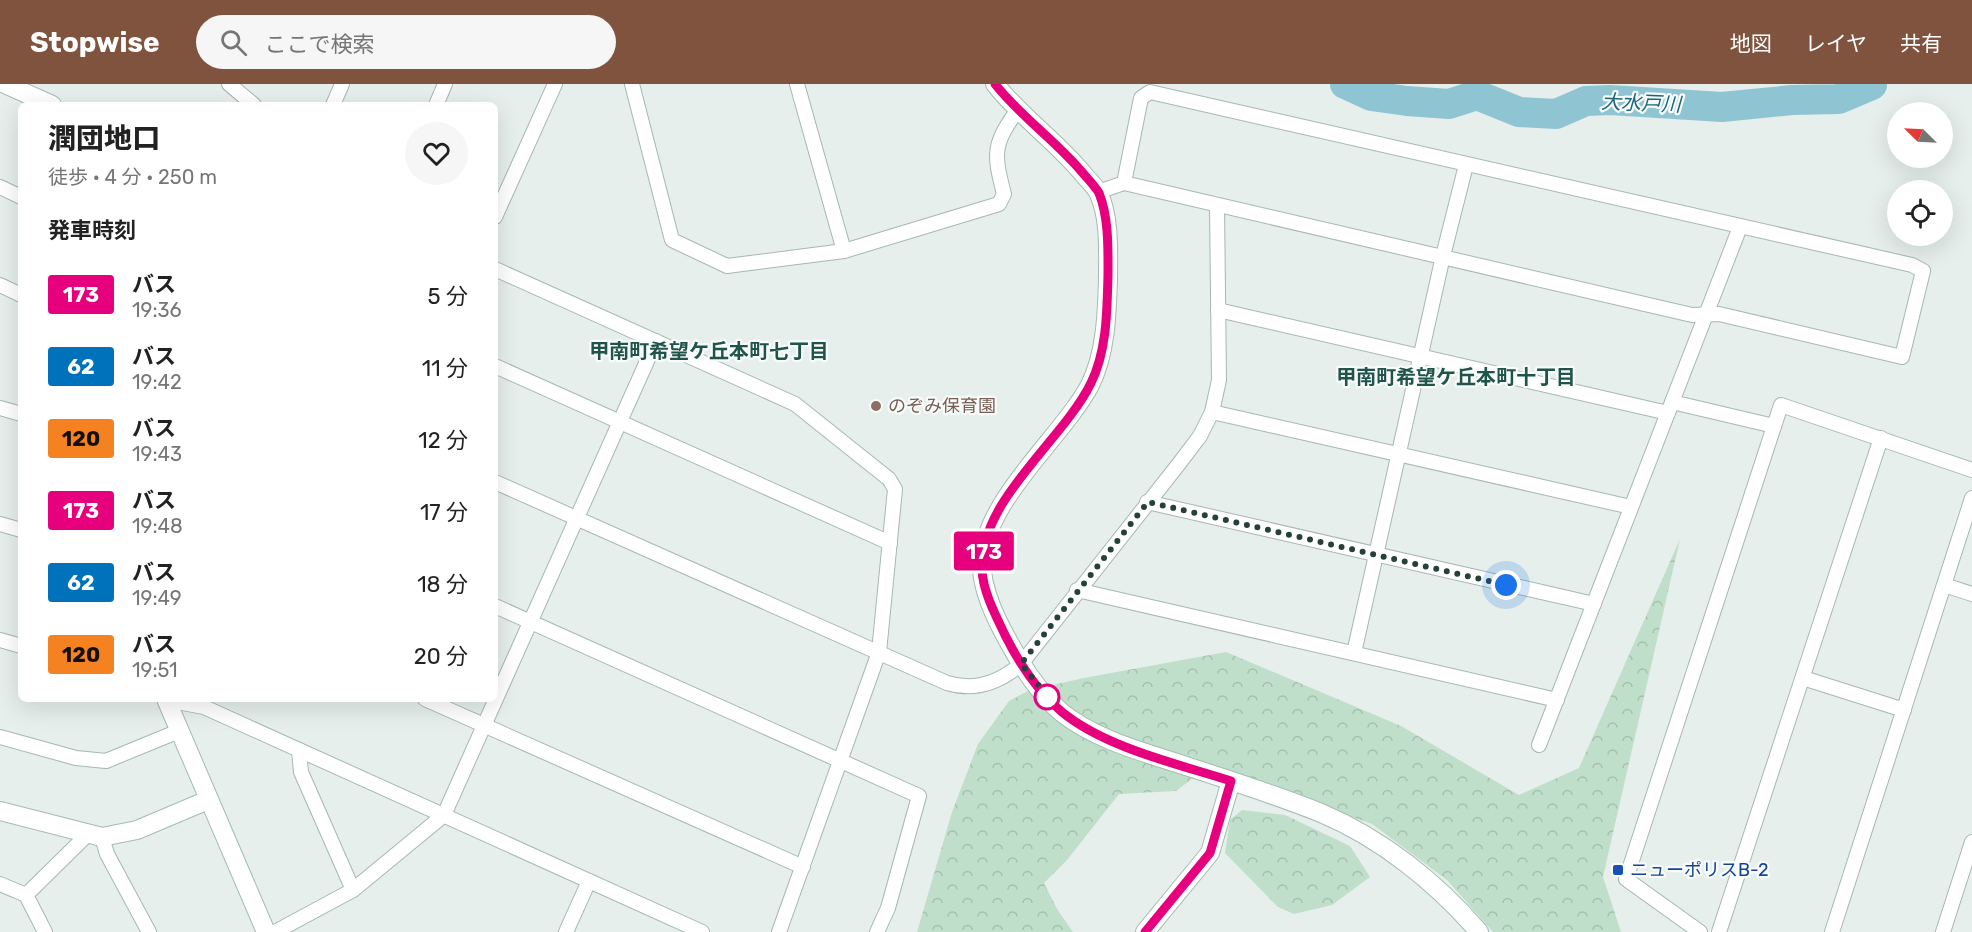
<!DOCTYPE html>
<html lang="ja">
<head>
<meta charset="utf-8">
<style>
	:root { --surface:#fff; --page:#f6f6f6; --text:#222; --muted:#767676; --accent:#80533e }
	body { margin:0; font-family:Rubik,"Noto Sans JP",sans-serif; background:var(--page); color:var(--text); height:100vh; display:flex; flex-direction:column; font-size:22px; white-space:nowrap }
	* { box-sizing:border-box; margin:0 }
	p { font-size:20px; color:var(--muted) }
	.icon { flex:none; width:33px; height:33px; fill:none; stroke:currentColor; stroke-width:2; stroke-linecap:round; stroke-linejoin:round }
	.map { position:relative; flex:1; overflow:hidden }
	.sheet { position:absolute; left:18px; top:18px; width:480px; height:600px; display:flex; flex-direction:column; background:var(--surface); border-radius:9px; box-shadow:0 6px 24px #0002 }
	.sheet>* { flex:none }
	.badge { padding:0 12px; border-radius:4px; font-size:21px; line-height:39px }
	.needle { width:39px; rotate:294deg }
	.fabs { position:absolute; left:1887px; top:18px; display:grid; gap:12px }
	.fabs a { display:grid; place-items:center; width:66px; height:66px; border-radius:50%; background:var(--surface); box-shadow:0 6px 24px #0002; font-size:30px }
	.you { position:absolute; width:30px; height:30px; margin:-15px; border:4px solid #fff; border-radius:50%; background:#1a73e8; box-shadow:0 0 0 9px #1a73e833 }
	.map>.badge { position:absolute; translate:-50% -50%; box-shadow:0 0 0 3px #fff }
	h2 { padding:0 30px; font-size:22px; line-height:54px }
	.round { display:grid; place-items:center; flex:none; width:63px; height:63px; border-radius:32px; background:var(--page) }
	.summary { display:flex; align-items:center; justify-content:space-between; height:102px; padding:0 30px }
	h1 { font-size:28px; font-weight:800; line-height:45px }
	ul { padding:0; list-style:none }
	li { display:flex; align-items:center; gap:18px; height:72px; padding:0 30px }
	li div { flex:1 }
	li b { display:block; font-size:22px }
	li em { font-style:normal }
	li .badge { min-width:66px; font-weight:700; text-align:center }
	header { display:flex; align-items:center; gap:36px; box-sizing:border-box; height:84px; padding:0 30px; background:var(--accent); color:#fff }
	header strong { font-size:28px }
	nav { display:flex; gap:33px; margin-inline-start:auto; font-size:21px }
	.search { width:420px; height:54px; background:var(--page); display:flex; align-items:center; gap:15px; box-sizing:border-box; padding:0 21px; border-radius:33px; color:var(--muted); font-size:22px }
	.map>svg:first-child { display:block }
	.forest { fill:url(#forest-crowns) }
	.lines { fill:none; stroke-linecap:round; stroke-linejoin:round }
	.river { stroke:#8fc4d3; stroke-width:30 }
	.street-casing { stroke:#a8b7b3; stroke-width:16 }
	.secondary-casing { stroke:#a4bbb4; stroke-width:20 }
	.street { stroke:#fff; stroke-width:14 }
	.secondary { stroke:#fff; stroke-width:18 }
	.line-casing { stroke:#fff; stroke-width:14 }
	.line { stroke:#e6007e; stroke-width:9 }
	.walk { stroke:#24413c; stroke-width:6; stroke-dasharray:0 10.8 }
	.education-dot { fill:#8d6e63; stroke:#f7fbf9; stroke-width:2 }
	.stop-dot { fill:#fff; stroke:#e6007e; stroke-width:3 }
	.transit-dot { fill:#1a4fb4; stroke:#f7fbf9; stroke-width:2 }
	.labels { text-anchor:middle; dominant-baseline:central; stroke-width:4.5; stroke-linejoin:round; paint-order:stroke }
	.education-label { font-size:18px; fill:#785e54; stroke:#f7fbf9; text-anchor:start }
	.transit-label { font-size:18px; fill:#164399; stroke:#f7fbf9; text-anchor:start }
	.water-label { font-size:20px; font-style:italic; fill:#1d677e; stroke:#f7fbf9 }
	.neighbourhood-label { font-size:20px; font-weight:bold; fill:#20544b; stroke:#f7fbf9 }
</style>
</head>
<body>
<header>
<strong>Stopwise</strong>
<div class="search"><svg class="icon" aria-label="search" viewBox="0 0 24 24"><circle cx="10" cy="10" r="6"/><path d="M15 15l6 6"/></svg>ここで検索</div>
<nav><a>地図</a><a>レイヤ</a><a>共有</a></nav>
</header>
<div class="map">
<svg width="1972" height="848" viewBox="0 0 1972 848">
	<defs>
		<pattern id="forest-crowns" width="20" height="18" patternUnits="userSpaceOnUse" patternTransform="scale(1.5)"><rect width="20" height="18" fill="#bfdfca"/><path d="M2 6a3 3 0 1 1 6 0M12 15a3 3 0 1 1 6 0" fill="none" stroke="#a4c1ae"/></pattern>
	</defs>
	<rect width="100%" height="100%" fill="#e6efeb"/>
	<g class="forest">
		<path d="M1680,455L1603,793L1621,848H1493L1447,796L1372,740L1209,682L1176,707L1119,710L1067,776L1044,799L1057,825L1073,848H917L952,728L978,660L1009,617L1030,606L1084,594L1226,568L1401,642L1519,711L1579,684Z"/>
		<path d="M1242,726L1285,731L1350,762L1370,793L1332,821L1294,830L1278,823L1225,769L1230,736Z"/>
	</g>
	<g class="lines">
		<path class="river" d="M1345,0L1371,12L1407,17L1449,20L1477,11L1519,28L1556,30L1586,17L1610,16L1722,23L1792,16L1839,15L1872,1"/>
		<g class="street-casing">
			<g id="street">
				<path d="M229,0L254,21"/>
				<path d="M632,0L672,156L727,182L844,167L999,120L1004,110C993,68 993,60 1019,24"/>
				<path d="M797,0L844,167"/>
				<path d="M333,21L342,0"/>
				<path d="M436,21L445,0"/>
				<path d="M0,103L21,113"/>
				<path d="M1098,108L1124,99L1692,231L1719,230L1902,273L1923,187L1912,181L1150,8L1141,14L1124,99"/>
				<path d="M495,133L555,0"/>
				<path d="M495,185L795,320L889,395L895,405L879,568L779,848"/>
				<path d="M0,201L21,211"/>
				<path d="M1218,226L1668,329"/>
				<path d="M495,282L890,459"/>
				<path d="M1672,318L1774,342"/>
				<path d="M0,324L21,330"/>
				<path d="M1212,328L1631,423"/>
				<path d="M495,398L947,599C976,608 1000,598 1021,580L1178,381L1200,352L1212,328L1219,296L1217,122"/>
				<path d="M1147,418L1594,520"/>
				<path d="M0,440L21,446"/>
				<path d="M1944,501L1972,510"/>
				<path d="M1077,506L1557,616"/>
				<path d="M495,522L919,712L888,824L877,848"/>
				<path d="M0,556L21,562"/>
				<path d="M1354,569L1443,172L1466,81"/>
				<path d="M1803,594L1904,626"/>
				<path d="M425,615L803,783"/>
				<path d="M166,616L204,623L702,848"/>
				<path d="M0,653L76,674L106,677L179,647"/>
				<path d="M1539,661L1740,143"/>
				<path d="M299,666L301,688L353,806"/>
				<path d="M102,753L107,770L149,848"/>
				<path d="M0,800L26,811L45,848"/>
				<path d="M26,811L88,750"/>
				<path d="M275,848L353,806L444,731L656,257"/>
				<path d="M566,848L589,797"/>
				<path d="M1700,848L1626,795L1781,321L1972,386"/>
				<path d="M1719,848L1881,354"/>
				<path d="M1832,848L1972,414"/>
				<path d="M1943,848L1972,758"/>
			</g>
		</g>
		<g class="secondary-casing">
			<g id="secondary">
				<path d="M5,0L52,21"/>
				<path d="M995,0C1021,33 1057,58 1084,91C1089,97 1096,103 1099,110C1110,135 1108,167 1108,194C1107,229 1106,269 1090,301C1060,357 978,420 982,487C985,518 1004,550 1019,576C1030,594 1045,614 1061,628C1093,654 1139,667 1177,679C1225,695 1274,710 1321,729C1381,754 1437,799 1479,848"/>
				<path d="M166,615L266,848"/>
				<path d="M0,727L102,753L137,746L208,716"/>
				<path d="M1145,848L1210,769L1231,697"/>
			</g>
		</g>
		<use href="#street" class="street"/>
		<use href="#secondary" class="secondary"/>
	</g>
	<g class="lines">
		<g class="line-casing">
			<path id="line" d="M995,0C1020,32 1055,56 1082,88C1087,94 1095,102 1099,109C1109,134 1108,165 1108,191C1107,227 1107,266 1091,299C1062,358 979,416 982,486C983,508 996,532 1005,551C1019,579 1038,608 1062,628C1106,664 1178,680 1231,697L1210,769L1145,848"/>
		</g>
		<use href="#line" class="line"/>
		<path class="walk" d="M1047,613L1050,615L1021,580L1148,418L1506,501"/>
	</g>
	<circle class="education-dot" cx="876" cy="322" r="6"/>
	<circle class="stop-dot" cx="1047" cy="613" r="12"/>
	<rect class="transit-dot" x="1612" y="780" width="12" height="12" rx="3"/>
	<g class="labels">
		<g class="education-label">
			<text x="888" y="322">のぞみ保育園</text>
		</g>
		<g class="transit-label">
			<text x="1630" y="786">ニューポリスB-2</text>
		</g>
		<g class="water-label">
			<text transform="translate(1641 19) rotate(2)">大水戸川</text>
		</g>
		<g class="neighbourhood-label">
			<text x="709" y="267">甲南町希望ケ丘本町七丁目</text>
			<text x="1456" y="293">甲南町希望ケ丘本町十丁目</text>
		</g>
	</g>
</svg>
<div class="fabs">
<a><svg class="needle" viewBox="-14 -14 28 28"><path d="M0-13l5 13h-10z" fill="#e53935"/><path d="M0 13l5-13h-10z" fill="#767676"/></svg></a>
<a><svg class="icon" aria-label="locate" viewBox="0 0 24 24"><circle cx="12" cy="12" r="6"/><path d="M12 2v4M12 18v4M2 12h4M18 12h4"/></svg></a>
</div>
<div class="you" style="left:1506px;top:501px"></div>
<b class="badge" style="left:984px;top:467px;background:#e6007e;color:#fff">173</b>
<section class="sheet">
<div class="summary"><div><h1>潤団地口</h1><p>徒歩 · 4 分 · 250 m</p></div><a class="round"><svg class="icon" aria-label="heart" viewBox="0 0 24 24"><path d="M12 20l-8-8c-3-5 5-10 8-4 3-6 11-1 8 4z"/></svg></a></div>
<h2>発車時刻</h2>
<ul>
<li><span class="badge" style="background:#e6007e;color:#fff">173</span><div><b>バス</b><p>19:36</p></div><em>5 分</em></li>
<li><span class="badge" style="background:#0072bc;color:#fff">62</span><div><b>バス</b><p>19:42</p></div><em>11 分</em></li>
<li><span class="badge" style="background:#f58220;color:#111">120</span><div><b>バス</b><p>19:43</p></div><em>12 分</em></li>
<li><span class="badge" style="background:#e6007e;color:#fff">173</span><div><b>バス</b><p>19:48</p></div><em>17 分</em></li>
<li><span class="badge" style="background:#0072bc;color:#fff">62</span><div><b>バス</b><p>19:49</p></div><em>18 分</em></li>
<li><span class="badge" style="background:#f58220;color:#111">120</span><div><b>バス</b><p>19:51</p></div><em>20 分</em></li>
</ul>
</section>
</div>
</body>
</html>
